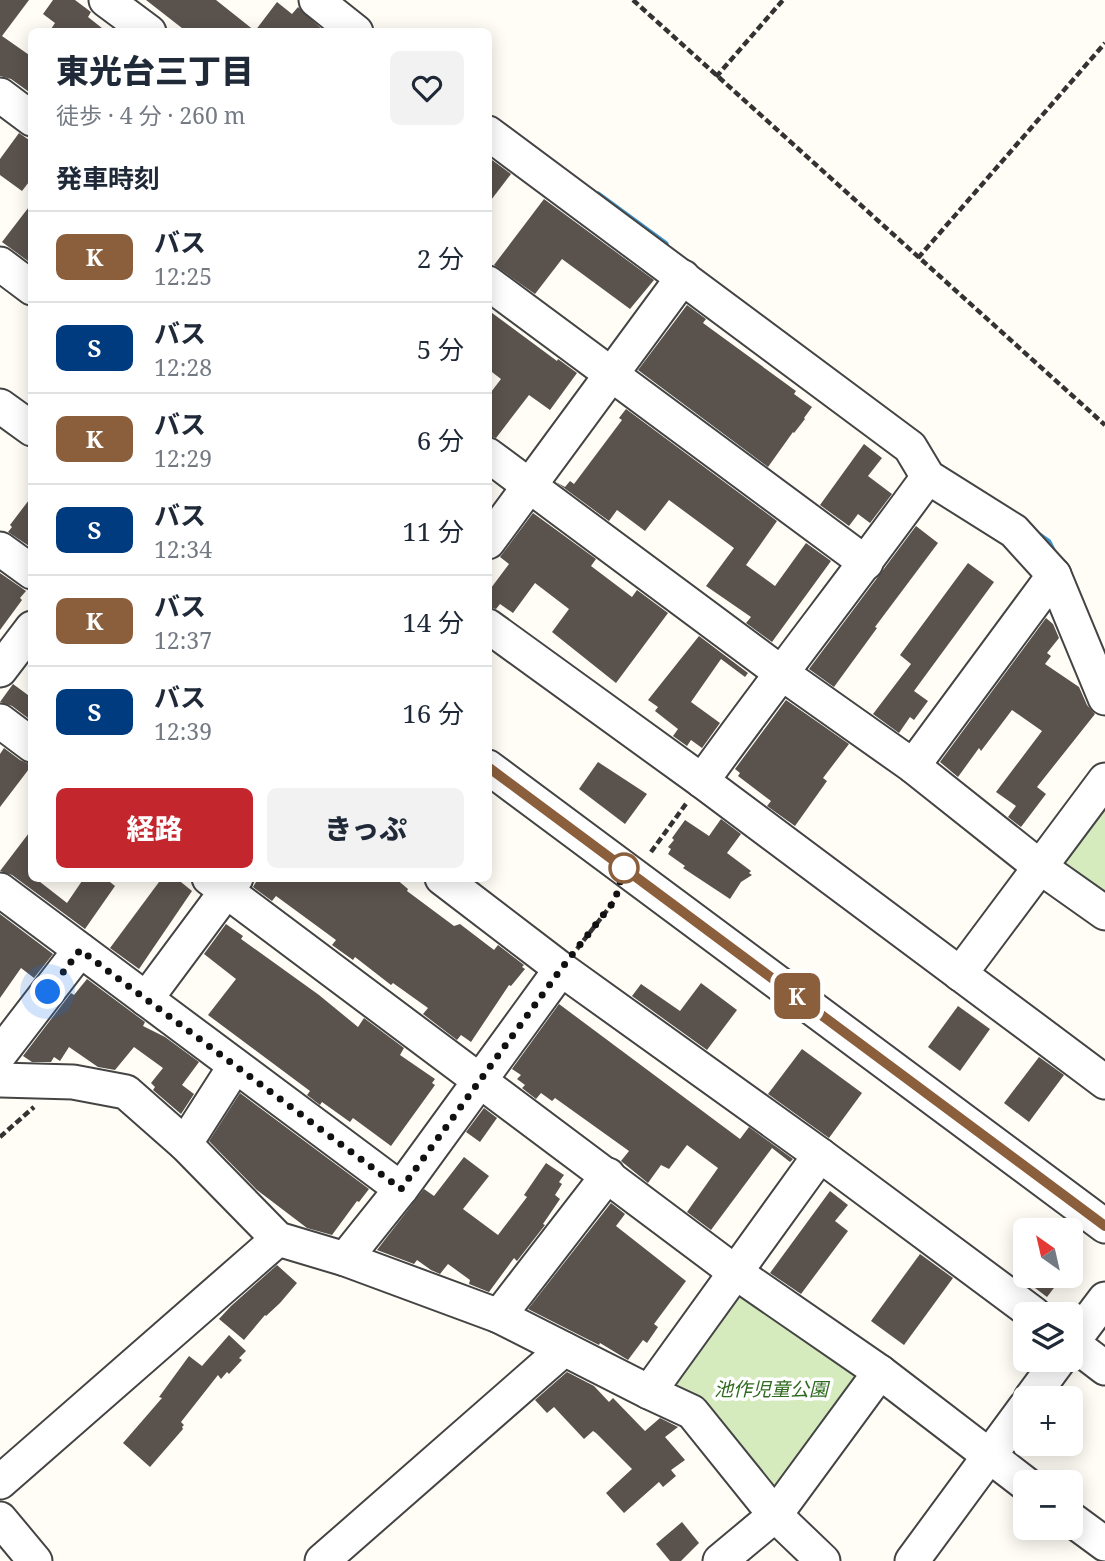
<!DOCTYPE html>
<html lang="ja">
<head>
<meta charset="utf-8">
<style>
	:root { --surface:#fff; --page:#f2f2f3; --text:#1f2937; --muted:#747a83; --line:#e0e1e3; --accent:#c4262e }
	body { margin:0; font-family:"Noto Serif","Noto Sans JP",serif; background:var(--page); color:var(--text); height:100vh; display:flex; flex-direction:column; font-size:26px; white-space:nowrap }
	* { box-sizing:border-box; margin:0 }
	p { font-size:23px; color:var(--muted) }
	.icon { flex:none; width:38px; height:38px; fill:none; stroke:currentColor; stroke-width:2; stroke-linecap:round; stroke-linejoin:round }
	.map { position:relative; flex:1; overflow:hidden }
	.panel { position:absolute; left:28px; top:28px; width:464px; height:854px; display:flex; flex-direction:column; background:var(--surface); border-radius:10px; box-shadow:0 4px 18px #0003 }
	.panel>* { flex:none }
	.badge { padding:0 14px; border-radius:10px; font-size:24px; line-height:46px }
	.needle { width:46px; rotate:326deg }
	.buttons { position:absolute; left:1013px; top:1218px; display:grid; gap:14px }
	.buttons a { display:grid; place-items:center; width:70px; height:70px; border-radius:10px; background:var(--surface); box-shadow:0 4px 18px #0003; font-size:35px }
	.you { position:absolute; width:35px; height:35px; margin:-18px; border:5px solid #fff; border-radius:50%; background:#1a73e8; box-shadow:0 0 0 10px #1a73e833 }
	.map>.badge { position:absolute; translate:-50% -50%; box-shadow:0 0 0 4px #fff }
	h2 { padding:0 28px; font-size:26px; line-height:63px }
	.round { display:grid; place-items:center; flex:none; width:74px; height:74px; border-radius:10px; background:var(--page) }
	.summary { display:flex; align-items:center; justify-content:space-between; height:119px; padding:0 28px }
	h1 { font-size:33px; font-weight:800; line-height:52px }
	.primary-button { display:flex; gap:14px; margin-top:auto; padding:14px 28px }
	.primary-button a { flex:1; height:80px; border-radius:10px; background:var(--accent); color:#fff; font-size:28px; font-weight:800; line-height:80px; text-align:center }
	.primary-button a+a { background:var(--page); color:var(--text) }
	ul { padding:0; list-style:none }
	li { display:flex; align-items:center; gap:21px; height:91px; padding:0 28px; border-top:2px solid var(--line) }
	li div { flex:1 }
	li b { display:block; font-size:26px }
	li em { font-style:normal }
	li .badge { min-width:77px; font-weight:700; text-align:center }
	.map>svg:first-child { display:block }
	.park { fill:#d5ebbd }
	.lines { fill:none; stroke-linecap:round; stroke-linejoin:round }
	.stream { stroke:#3f96cf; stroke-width:7 }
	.building { fill:#5a524d }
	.minor-casing { stroke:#444; stroke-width:37 }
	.path { stroke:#333; stroke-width:4.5; stroke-dasharray:7 3.5; stroke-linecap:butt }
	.minor { stroke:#fff; stroke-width:33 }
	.line-casing { stroke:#fff; stroke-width:16 }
	.line { stroke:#8b5e3c; stroke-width:10 }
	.walk { stroke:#111; stroke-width:7; stroke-dasharray:0 12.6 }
	.stop-dot { fill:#fff; stroke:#8b5e3c; stroke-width:3.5 }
	.labels { text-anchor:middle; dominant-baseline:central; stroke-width:7; stroke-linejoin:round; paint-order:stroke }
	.park-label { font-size:19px; font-style:italic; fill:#2f6b1f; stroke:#fff }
</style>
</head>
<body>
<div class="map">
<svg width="1105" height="1561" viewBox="0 0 1105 1561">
	<rect width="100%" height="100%" fill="#fffdf5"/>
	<g class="park">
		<path d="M1105,780V913L1040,867Z"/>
		<path d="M735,1272L880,1372L775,1515L649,1392Z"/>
	</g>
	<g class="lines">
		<g class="stream">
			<path d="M598,195L665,244"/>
			<path d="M1038,535L1048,542L1054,554"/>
		</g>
	</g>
	<g class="building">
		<path d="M0,0H29L2,36L32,57V94L11,79L0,76Z"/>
		<path d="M53,0H75L91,12L88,17L107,32H49L55,23L43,14Z"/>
		<path d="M146,0H216L255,31L277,2L292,14L298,7L325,32H187Z"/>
		<path d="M19,133L32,142V178L22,191L0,175V159Z"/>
		<path d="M488,157L511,174L488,204Z"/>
		<path d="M544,199L654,280L630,309L562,259L535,294L494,265Z"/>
		<path d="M32,203V264L2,242Z"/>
		<path d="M687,305L706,319L703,323L796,391L794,394L812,407L804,418L805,419L794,433L793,432L768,467L638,370Z"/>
		<path d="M488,310L557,361L558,359L577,373L550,410L529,395L496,438L488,436V396L501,379L488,369Z"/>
		<path d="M626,409L777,521L746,565L775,586L806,543L831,561L772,642L746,623L751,617L706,586L734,548L669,500L645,531L617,510L609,521L556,482L565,487L570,481L574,484L622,420L619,418Z"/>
		<path d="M864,444L882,458L868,476L892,494L870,523L858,514L849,526L820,505Z"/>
		<path d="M32,496V548L8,532L12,527L10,525Z"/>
		<path d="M533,513L596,559L591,566L632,597L637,590L668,613L616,683L552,632L569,609L535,583L513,613L500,604L496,609L488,607V592L509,564L500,557Z"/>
		<path d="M916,526L938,543L875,627L877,628L834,687L809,669Z"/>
		<path d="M968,563L994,582L914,691L928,701L914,720L910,717L899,733L873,714L911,664L900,655Z"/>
		<path d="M0,573L26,591L20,598L22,600L0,630Z"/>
		<path d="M1046,618L1053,624L1059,638L1047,653L1051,656L1045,664L1079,687L1087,705L1095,714L1037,787L1046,794L1021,827L1008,817L1016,806L996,792L1042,731L1012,710L981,751L979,748L958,777L940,762Z"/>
		<path d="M699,636L748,673L745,677L721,659L691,702L720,723L702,748L691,740L687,746L673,736L678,729L655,711L658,707L648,700Z"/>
		<path d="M13,684L32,698V721L12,706L0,702Z"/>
		<path d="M786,700L849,744L823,778L827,781L795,826L767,806L771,801L738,776L740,773L735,769Z"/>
		<path d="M4,748L20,760L32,765L0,807V754Z"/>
		<path d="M598,762L647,794L625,824L579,789Z"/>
		<path d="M721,819L741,834L727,853L751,871L749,873L752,875L741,882L730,899L683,868L685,866L668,854L671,849L668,847L674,840L672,838L685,820L709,836Z"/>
		<path d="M32,829V878H35L67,903L84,878H105L115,886L85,929L12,875L0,871Z"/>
		<path d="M162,878H176L192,891L139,969L110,948Z"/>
		<path d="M255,878H395L408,889L407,891L454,926L460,924L494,950L498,945L524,965L522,967L525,969L511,986L509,985L471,1042L461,1035L457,1040L423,1014L428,1008L393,983L391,985L355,957L353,960L332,945L336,940L276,896L272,901L253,887L256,882Z"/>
		<path d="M0,914L53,954L34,978L21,968L0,998Z"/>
		<path d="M226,924L243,936L241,939L319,995L358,1027L364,1018L404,1048L400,1055L435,1079L432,1083L435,1085L391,1146L353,1118L350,1122L322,1102L320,1105L307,1095L310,1091L208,1015L236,979L204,954Z"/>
		<path d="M87,979L145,1022L143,1026L165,1037L199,1062L182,1085L194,1094L181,1114L153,1090L155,1087L151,1083L163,1068L134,1047L115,1070L98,1067L69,1047L60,1061L54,1057L51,1062H32L23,1056L71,993L74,995Z"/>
		<path d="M701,983L737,1010L707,1050L632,996L641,984L680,1011Z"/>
		<path d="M559,1004L740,1139L749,1127L793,1159L790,1162L772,1148L711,1230L687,1212L718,1168L687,1145L669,1169L661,1165L648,1183L621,1161L629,1151L555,1098L552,1101L541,1093L536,1099L522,1088L525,1085L517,1079L521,1075L512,1069Z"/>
		<path d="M958,1006L990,1029L960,1071L928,1047Z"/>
		<path d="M802,1049L862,1093L829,1138L768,1094Z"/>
		<path d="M1039,1057L1064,1075L1029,1122L1004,1103Z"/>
		<path d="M240,1093L369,1189L359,1202L357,1201L332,1235L307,1228L257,1190L209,1141Z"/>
		<path d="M484,1108L497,1118L480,1142L466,1132Z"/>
		<path d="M464,1157L489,1176L463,1209L498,1235L527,1197L524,1195L546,1163L564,1175L559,1182L562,1184L555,1195L560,1199L543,1224L545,1225L517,1261L514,1258L489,1292L469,1284L470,1280L448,1264L440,1274L431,1270L417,1260L414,1264L377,1250L424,1189L434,1196Z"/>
		<path d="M830,1191L848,1205L835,1221L848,1231L801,1294L770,1273Z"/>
		<path d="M611,1203L625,1214L616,1226L686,1281L654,1324L658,1327L647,1343L643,1340L628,1360L600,1343L599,1345L528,1309Z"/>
		<path d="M920,1254L953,1278L904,1345L871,1321Z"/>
		<path d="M277,1265L297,1283L280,1303L266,1316L265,1315L244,1340L219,1319L231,1306Z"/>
		<path d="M1019,1276H1063L1047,1297Z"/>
		<path d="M229,1335L246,1351L239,1358L242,1360L229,1374L227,1372L221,1379L218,1375L181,1422L184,1425L182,1427L183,1429L150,1467L123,1443L162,1398L159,1397L189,1356L202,1366Z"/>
		<path d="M567,1372L594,1386L609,1402L613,1398L645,1431L660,1418L678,1427L665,1437L685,1460L671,1470L676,1476L663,1487L659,1482L624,1513L606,1493L632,1469L596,1433L593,1431L584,1439L554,1407L547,1413L535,1400Z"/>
		<path d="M682,1522L699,1543L681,1561H670L656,1544Z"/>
	</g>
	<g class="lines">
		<g class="minor-casing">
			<g id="minor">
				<path d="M106,0L149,32"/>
				<path d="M316,0L356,32"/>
				<path d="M0,95L32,119"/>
				<path d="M488,133L910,447L928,477L1014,531L1054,575L1105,698"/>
				<path d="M0,264L32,288"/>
				<path d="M488,283L866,563"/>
				<path d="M0,406L32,429"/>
				<path d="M488,455L780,672L913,766L1040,867L1105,913"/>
				<path d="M488,542L683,277"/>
				<path d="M0,549L32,572"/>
				<path d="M488,626L702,781L1105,1082"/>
				<path d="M0,670L32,628"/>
				<path d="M0,721L32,745"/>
				<path d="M913,766L1054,575"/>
				<path d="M488,767L1105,1226"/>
				<path d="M702,781C776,678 854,579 928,477"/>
				<path d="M209,878L735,1272L880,1372L1026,1484"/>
				<path d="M442,878L561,969L820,1155L1034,1314"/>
				<path d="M0,890L401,1189"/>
				<path d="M960,974L1105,780"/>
				<path d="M146,999L236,878"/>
				<path d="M0,1054L80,950"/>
				<path d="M0,1080L73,1082L126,1092L185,1144L278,1239L345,1259L499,1316L649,1392L692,1412L775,1515L823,1561"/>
				<path d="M185,1144L235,1066"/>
				<path d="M345,1259L401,1189L561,969"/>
				<path d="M499,1316L608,1175"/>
				<path d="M1071,1342L1105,1368"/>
				<path d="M1071,1344L1105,1299"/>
				<path d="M649,1392L820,1155"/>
				<path d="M1031,1398L1059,1360"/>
				<path d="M0,1482L278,1239"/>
				<path d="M0,1519L35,1561"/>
				<path d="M1071,1519L1105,1544"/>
				<path d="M322,1561L564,1349"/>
				<path d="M720,1561L775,1515L880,1372"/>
				<path d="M912,1561L1026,1406"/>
			</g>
		</g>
		<g class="path">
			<path d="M633,0L1105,425"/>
			<path d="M716,77L783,0"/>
			<path d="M918,258L1105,43"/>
			<path d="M651,852L688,801"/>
			<path d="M577,949L615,900"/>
			<path d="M0,1137L34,1107"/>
		</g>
		<use href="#minor" class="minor"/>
	</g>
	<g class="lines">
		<g class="line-casing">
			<path id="line" d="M488,767L1105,1226"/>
		</g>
		<use href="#line" class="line"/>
		<path class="walk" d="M48,992L80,950L401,1189L561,969L615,900L624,868"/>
	</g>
	<circle class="stop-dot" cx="624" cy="868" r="14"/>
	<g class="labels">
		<g class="park-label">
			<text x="771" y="1389">池作児童公園</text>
		</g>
	</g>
</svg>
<div class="buttons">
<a><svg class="needle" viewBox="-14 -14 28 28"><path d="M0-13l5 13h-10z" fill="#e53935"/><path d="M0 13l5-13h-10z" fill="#747a83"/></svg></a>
<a><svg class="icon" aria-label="layers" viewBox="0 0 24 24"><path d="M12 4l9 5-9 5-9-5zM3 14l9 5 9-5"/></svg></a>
<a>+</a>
<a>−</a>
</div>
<div class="you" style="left:48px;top:992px"></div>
<b class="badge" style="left:797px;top:996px;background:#8b5e3c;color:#fff">K</b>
<section class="panel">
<div class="summary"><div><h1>東光台三丁目</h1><p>徒歩 · 4 分 · 260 m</p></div><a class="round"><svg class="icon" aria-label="heart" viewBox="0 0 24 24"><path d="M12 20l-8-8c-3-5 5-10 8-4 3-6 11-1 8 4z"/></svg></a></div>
<h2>発車時刻</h2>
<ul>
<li><span class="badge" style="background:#8b5e3c;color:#fff">K</span><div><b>バス</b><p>12:25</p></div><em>2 分</em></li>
<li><span class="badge" style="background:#003b80;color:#fff">S</span><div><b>バス</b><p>12:28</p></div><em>5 分</em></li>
<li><span class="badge" style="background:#8b5e3c;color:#fff">K</span><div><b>バス</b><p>12:29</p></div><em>6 分</em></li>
<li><span class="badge" style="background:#003b80;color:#fff">S</span><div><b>バス</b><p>12:34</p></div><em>11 分</em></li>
<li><span class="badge" style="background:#8b5e3c;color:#fff">K</span><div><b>バス</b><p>12:37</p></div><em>14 分</em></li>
<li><span class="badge" style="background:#003b80;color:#fff">S</span><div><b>バス</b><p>12:39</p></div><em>16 分</em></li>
</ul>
<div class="primary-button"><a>経路</a><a>きっぷ</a></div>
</section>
</div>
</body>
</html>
